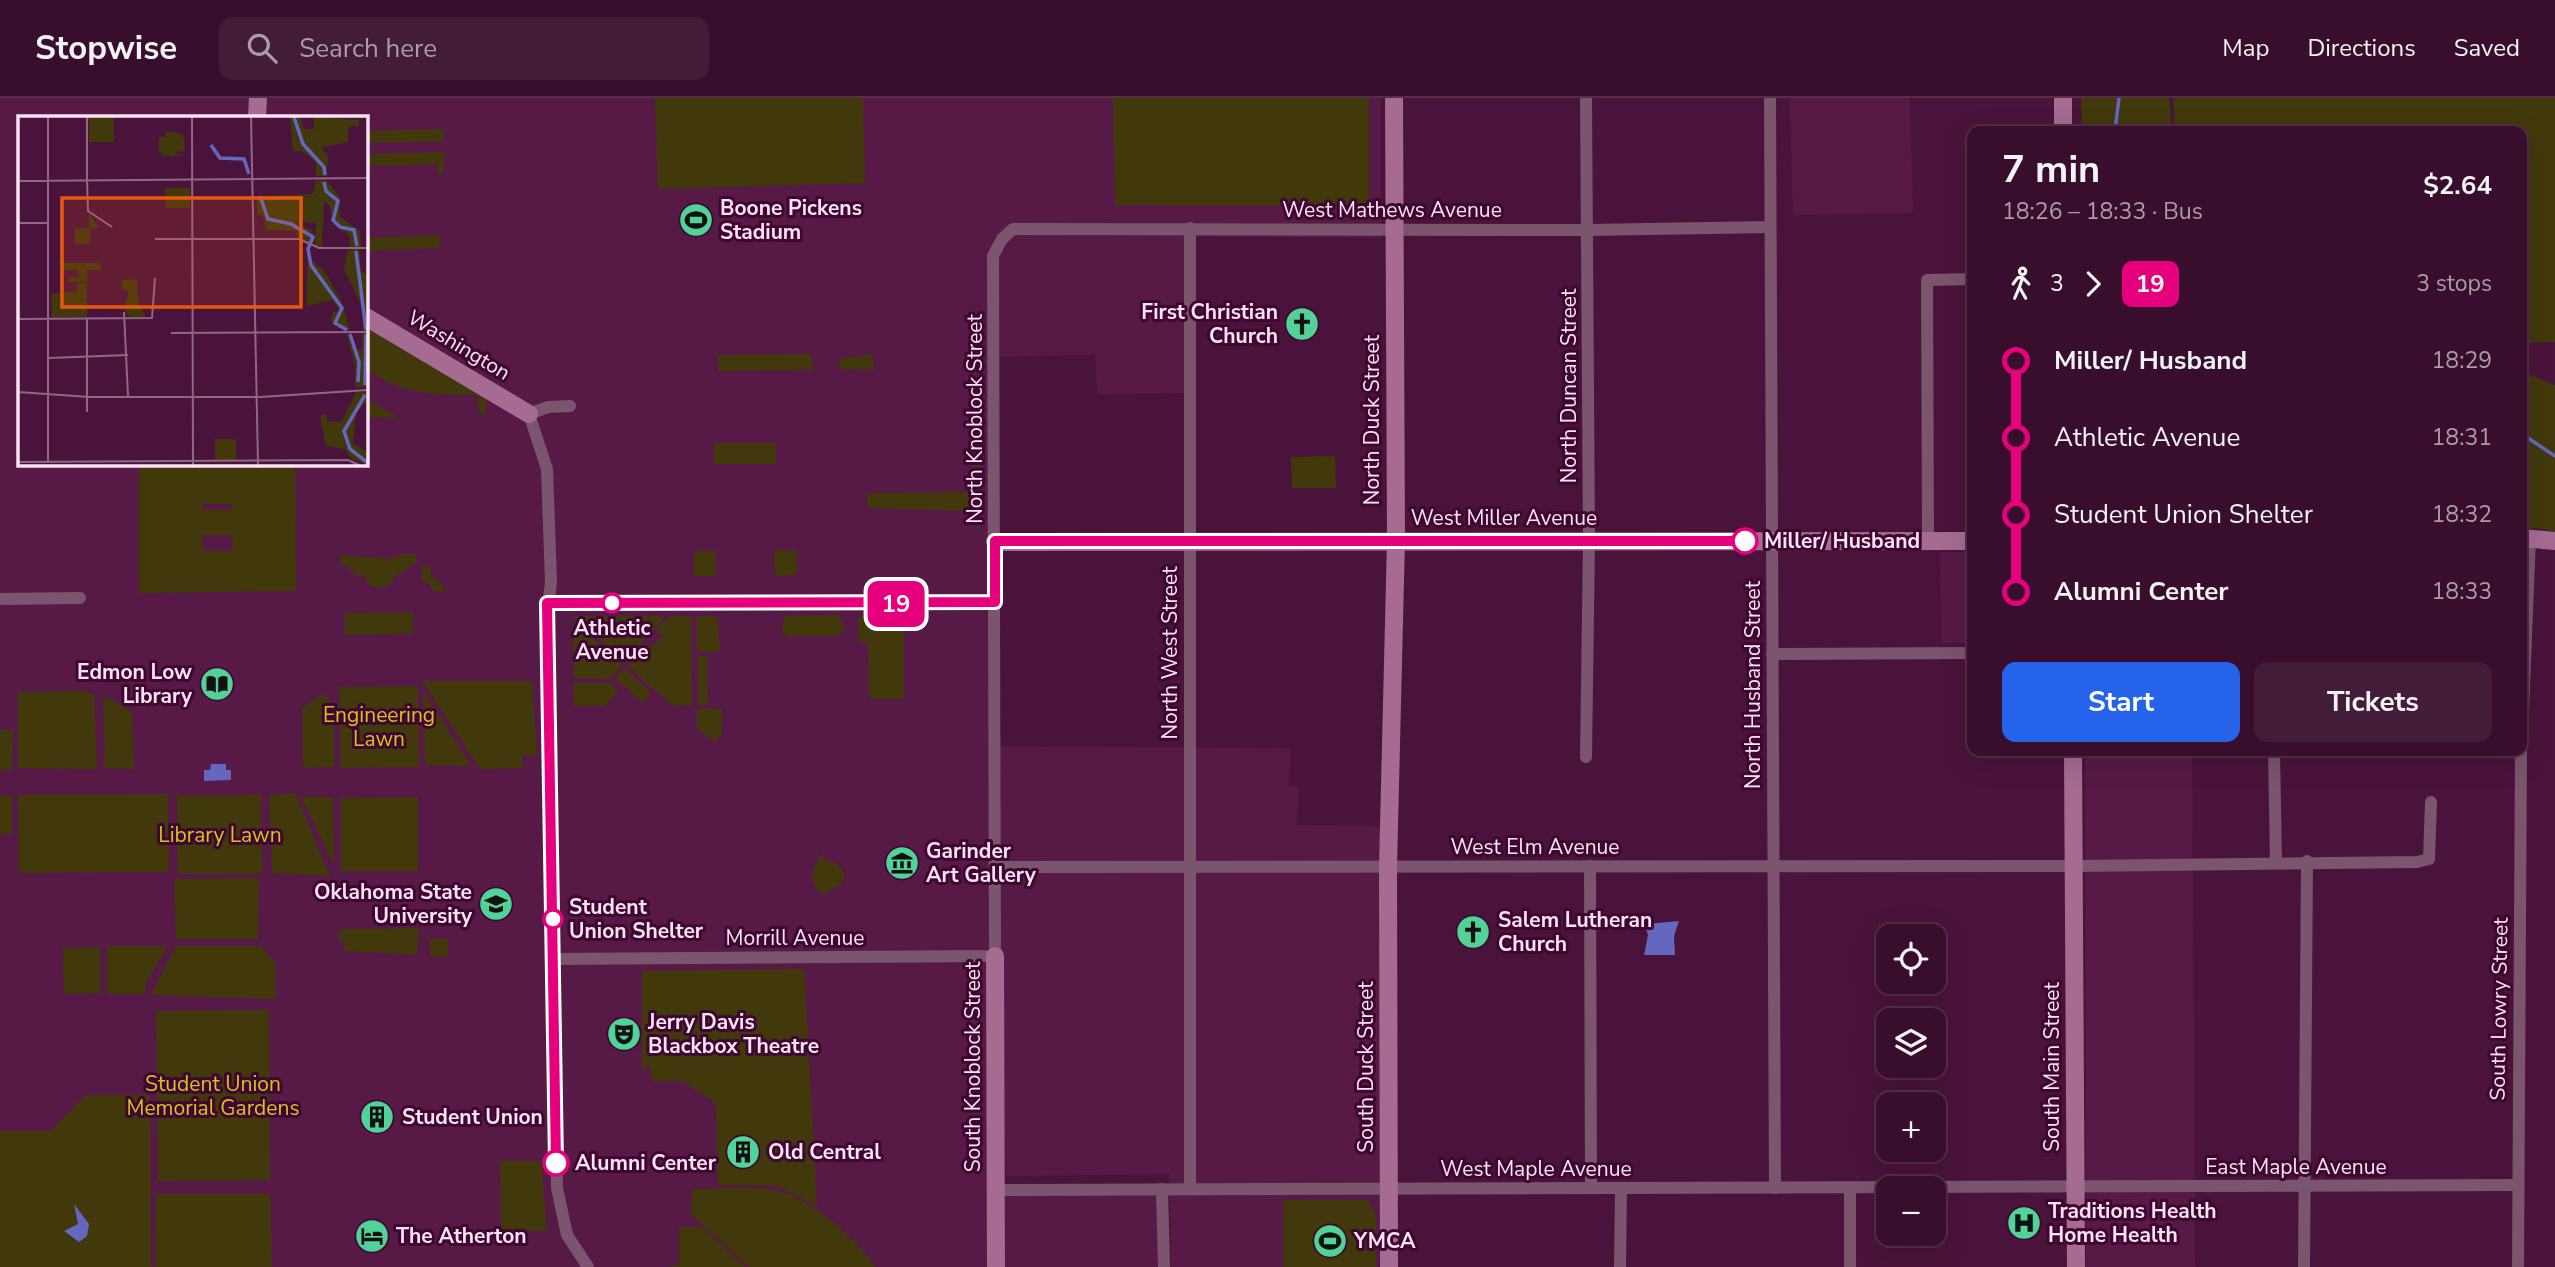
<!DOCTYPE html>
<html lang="en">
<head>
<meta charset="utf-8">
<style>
	:root { --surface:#380e2c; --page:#431c38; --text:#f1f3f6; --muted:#ab9ca9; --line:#522e48; --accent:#2563eb }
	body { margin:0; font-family:"Nunito Sans",sans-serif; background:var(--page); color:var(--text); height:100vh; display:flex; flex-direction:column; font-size:26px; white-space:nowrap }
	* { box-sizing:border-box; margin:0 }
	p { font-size:23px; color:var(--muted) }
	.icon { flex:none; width:38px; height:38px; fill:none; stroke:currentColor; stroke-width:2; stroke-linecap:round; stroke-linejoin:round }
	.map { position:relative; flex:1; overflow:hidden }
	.side { position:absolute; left:1967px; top:28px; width:560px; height:630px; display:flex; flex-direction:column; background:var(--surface); border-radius:14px; box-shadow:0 7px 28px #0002,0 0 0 2px var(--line) }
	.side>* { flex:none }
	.badge { padding:0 14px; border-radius:10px; font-size:24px; line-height:46px }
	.controls { position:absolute; left:1876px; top:826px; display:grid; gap:14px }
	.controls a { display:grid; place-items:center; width:70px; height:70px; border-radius:14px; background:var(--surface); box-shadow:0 7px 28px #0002,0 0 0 2px var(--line); font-size:35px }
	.map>.badge { position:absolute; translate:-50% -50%; box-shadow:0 0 0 4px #fff }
	.legs { display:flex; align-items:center; gap:10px; height:77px; padding:0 35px; font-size:23px }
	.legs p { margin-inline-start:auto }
	.head { display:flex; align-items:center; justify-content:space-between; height:119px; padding:0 35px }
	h1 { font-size:38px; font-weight:700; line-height:52px }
	.primary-button { display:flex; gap:14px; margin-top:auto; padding:14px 35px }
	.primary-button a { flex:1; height:80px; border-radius:14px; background:var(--accent); color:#fff; font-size:28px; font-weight:700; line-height:80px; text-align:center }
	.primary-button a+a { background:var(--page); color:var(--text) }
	ul { padding:0 35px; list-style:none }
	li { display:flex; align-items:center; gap:24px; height:77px; font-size:26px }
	li i { display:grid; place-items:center; width:10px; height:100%; margin:0 9px; background:currentColor }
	li i::after { content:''; width:18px; height:18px; margin:-9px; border:5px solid; border-radius:50%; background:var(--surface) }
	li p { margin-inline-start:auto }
	li:first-child i { background:linear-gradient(#0000 50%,currentColor 0) }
	li:last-child i { background:linear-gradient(currentColor 50%,#0000 0) }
	header { display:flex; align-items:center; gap:42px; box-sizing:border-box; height:98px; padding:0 35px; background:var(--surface); border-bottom:2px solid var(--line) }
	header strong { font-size:33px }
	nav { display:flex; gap:38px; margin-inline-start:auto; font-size:24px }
	.search { width:490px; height:63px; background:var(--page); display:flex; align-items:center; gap:18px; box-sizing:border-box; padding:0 24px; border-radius:14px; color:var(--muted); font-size:26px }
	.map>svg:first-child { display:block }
	.built { fill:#571a47; fill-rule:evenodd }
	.green { fill:#41390c; fill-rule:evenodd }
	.water { fill:#6567be }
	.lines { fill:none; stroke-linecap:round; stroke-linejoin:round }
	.stream { stroke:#6567be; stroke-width:3.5 }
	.street { stroke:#7a556d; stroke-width:12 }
	.secondary { stroke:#a56b92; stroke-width:18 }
	.line-1-casing { stroke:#fff; stroke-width:16 }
	.line-1 { stroke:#e6007e; stroke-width:10 }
	.stop-1-dot { fill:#fff; stroke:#e6007e; stroke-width:3.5 }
	.labels { text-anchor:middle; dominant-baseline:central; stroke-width:6; stroke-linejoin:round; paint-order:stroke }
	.poi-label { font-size:21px; font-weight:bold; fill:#fee2f3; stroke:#3e0731; text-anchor:start }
	.street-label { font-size:21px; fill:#fee2f3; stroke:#3e0731 }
	.stop-label { font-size:21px; font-weight:bold; fill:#fee2f3; stroke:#3e0731; text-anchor:start }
	.park-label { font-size:21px; fill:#dac21e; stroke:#3e0731 }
	.inset-river { fill:none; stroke:#6567be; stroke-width:3.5 }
	.inset-road { fill:none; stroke:#926685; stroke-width:2 }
	.view { fill:#e8590c; fill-opacity:0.15; stroke:#e8590c; stroke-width:3.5 }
	.inset-edge { fill:none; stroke:#fee2f3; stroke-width:3.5 }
</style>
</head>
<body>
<header>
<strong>Stopwise</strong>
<div class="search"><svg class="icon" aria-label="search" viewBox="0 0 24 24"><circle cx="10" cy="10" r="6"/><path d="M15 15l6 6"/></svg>Search here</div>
<nav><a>Map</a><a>Directions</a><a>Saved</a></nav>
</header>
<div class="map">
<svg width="2555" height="1169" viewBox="0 0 2555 1169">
	<rect width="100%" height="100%" fill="#4a133b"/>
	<g class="built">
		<path d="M0,0H1381V140L1188,138L1190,295L1097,296L1095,257L995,259L989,1169H0ZM19,19H366V366H19Z"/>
		<path d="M1790,0H1910L1913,115L1793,117Z"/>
		<path d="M1940,454H1972V545H1942Z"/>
		<path d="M995,648L1290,650L1289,688H1298L1297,727L1389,728L1379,1169H1171L1169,1076L1006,1078Z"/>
		<path d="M2085,653H2192L2195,1169H2086Z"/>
		<path d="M996,1091H1162L1164,1169H996Z"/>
	</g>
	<g class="green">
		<path d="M655,0H863L865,85L658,91Z"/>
		<path d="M1113,0H1369V108L1115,107Z"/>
		<path d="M2081,0H2169L2172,33H2082Z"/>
		<path d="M2173,0H2555V244L2522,245V33H2175Z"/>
		<path d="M444,31V43L366,45V33Z"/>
		<path d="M445,54L443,77H439L437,66L366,68V56Z"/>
		<path d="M441,137L439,150L366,153V140Z"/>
		<path d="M366,228L486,299V316H479L477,297C433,297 407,297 368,273Z"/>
		<path d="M811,256L813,272L718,273V257Z"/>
		<path d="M872,256L875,272L839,271V261Z"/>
		<path d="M2522,274L2555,287V434L2539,430L2522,431Z"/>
		<path d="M366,301L400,320L366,319Z"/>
		<path d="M973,313H980V413L868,410L867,395L974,394Z"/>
		<rect x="714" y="345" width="62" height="21"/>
		<path d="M1335,358L1336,390H1292L1291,359Z"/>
		<path d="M139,366H295L296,493L139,495ZM202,406H232V412H203ZM202,437H232L233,453H203Z"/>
		<path d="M774,452H797V477L775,478Z"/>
		<path d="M694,453H716L715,478H694Z"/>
		<path d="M402,456H416V466H410L409,471H403V476H396C392,488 382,493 371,488L362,477H354V472H349L348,467H340V457L391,461Z"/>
		<path d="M422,468H430L431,480H438V485H443V491L455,493H433L428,484H422Z"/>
		<path d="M413,514V536L345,537V515Z"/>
		<path d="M840,517L844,533L838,538H787L782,535L784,518Z"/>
		<path d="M573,518H665L624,564Z"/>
		<path d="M671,518H691L692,607L673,608L627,567L646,545L651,549L663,538L655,531Z"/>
		<path d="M697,518H717L720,554H697Z"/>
		<path d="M862,518H904V601H869L868,547L859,542L858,521Z"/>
		<path d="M573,523L622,567L609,581L574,580Z"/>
		<path d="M698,558H707L708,607H698Z"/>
		<path d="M624,570L651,594L643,605L615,580Z"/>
		<path d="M422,583H532L537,658L522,657L523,670L480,671Z"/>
		<path d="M573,585H610L618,593L605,608H574Z"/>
		<path d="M418,588L419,669L340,670L339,589Z"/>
		<path d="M85,593L94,597L97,671L18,670V594Z"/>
		<path d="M423,593L471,668L425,667Z"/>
		<path d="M323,596L334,607V669L303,670L302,610Z"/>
		<path d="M103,598L132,613L134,671L105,670Z"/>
		<path d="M697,611H722V636L714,644L697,630Z"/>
		<path d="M0,632H13L12,672H0Z"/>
		<path d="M295,695L330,778L272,775L269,698Z"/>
		<path d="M168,696L169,774L19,775L18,697Z"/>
		<path d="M261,697L262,776H178L177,698Z"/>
		<rect x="0" y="698" width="12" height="38"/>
		<path d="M301,699H333L334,767Z"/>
		<path d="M418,699V773H341V700Z"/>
		<path d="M824,755V762L838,766L845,777L840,788L827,793V797C805,790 811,767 824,755Z"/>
		<path d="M259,780L258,841H176L174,781Z"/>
		<path d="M419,830L417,857L345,853V843H339V831Z"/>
		<path d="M430,841H448V859L430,858Z"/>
		<path d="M107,848H168L146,884L145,896H107Z"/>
		<path d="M176,848H260L275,864L276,901L151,897Z"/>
		<path d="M100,849V895L64,896L63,850Z"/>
		<path d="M804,871L817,1108L778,1088L718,1087L716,1005L681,983H652L650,968L642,972V873Z"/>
		<path d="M269,912L270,1082L158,1083L156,913Z"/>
		<path d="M86,997H150L151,1169H0V1033H51Z"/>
		<path d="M500,1063H541L547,1133H501Z"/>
		<path d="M692,1091C718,1091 747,1088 773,1092C809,1098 856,1140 875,1169H749L691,1116Z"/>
		<path d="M156,1096H270L272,1169H155Z"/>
		<path d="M1283,1102H1367L1376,1117V1169H1283Z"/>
		<path d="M679,1129H702L745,1169H667L679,1167Z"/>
	</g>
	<g class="water">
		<path d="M211,666H226V672H231V682L204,683V672H210Z"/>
		<path d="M1643,821L1647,826L1679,823L1674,838L1675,857H1644L1648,837Z"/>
		<path d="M74,1106L89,1126L87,1138L79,1144L64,1133L78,1126Z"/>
	</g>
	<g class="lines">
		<g class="stream">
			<path d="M2115,33L2119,0"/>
			<path d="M2522,336L2555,358"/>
		</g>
		<g class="street">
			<path d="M1770,0L1775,1090"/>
			<path d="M1190,130V1091"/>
			<path d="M570,308L548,309L529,316L547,371L551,484L547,518L557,1090L567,1137L588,1169"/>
			<path d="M1928,443L1927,182L1972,181"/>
			<path d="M0,501L80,500"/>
			<path d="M547,505L995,504"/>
			<path d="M1772,556L1972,555"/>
			<path d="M2522,637L2530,440"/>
			<path d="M2274,653L2276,764"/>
			<path d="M1586,659L1589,442L1586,0"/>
			<path d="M1590,768L1591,1090"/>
			<path d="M996,769L2074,768L2417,764L2429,761L2431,704"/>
			<path d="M554,861L995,858L993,158L1002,141L1013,131L1587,132L1770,129"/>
			<path d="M1162,1091L1164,1169"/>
			<path d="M997,1092L2517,1087"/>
			<path d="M1620,1169L1621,1090"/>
			<path d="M1850,1169V1090"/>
			<path d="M2304,1169L2307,763"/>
			<path d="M2518,1169L2521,653"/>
		</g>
		<g class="secondary">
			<path d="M2063,0V33"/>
			<path d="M257,19L258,0"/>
			<path d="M366,219L529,316"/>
			<path d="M2522,440L2555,443"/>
			<path d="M995,444L1972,443"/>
			<path d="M2073,653L2076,1169"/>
			<path d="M995,858L996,1169"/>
			<path d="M1389,1169L1388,769L1396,442L1394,0"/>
		</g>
	</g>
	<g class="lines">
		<g class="line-1-casing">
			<path id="line-1" d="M556,1065L547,505L995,504V443H1745"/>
		</g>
		<use href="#line-1" class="line-1"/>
	</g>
	<defs>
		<g id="stadium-disc" transform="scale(1.75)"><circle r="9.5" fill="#51d397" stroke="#3e0731"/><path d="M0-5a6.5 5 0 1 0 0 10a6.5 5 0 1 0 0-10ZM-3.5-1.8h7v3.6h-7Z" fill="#111"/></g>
		<g id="church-disc" transform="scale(1.75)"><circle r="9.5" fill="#51d397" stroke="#3e0731"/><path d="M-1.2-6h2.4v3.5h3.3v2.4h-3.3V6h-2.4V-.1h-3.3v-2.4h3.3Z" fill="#111"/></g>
		<g id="library-disc" transform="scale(1.75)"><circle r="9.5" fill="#51d397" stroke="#3e0731"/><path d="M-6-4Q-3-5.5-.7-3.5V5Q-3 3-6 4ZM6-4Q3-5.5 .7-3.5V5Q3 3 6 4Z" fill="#111"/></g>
		<g id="museum-disc" transform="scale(1.75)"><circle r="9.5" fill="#51d397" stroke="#3e0731"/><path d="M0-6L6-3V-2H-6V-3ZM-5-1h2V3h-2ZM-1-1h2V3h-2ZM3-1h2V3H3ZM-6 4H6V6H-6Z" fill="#111"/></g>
		<g id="university-disc" transform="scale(1.75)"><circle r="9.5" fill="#51d397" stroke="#3e0731"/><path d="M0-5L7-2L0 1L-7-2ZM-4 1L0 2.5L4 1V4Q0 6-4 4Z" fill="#111"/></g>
		<g id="theatre-disc" transform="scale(1.75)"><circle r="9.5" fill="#51d397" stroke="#3e0731"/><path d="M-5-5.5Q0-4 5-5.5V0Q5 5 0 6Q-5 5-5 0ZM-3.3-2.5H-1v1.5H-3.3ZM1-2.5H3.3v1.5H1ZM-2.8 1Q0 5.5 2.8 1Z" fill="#111"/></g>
		<g id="building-disc" transform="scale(1.75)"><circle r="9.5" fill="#51d397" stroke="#3e0731"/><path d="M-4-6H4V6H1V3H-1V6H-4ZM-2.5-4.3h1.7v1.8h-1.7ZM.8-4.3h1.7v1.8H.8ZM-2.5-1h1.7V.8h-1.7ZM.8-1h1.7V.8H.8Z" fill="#111"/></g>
		<g id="hospital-disc" transform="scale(1.75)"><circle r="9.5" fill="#51d397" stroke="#3e0731"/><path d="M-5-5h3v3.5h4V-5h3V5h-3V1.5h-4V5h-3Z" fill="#111"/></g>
		<g id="hotel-disc" transform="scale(1.75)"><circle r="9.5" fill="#51d397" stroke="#3e0731"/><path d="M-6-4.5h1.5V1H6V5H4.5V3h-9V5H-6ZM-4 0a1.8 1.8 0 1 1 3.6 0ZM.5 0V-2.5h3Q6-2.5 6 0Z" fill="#111"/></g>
	</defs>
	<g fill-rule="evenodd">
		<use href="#stadium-disc" x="696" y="122"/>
		<use href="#church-disc" x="1302" y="226"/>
		<use href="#library-disc" x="217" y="586"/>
		<use href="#museum-disc" x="902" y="765"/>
		<use href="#university-disc" x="496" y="806"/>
		<use href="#church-disc" x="1473" y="834"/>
		<use href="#theatre-disc" x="624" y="936"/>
		<use href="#building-disc" x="377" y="1019"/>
		<use href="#building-disc" x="743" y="1054"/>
		<use href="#hospital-disc" x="2024" y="1125"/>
		<use href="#hotel-disc" x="372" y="1138"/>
		<use href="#stadium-disc" x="1330" y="1143"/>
	</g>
	<g class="stop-1-dot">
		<circle cx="1745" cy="443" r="12"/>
		<circle cx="612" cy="505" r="9"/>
		<circle cx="553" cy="821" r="9"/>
		<circle cx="556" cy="1065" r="12"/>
	</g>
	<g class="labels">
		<g class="poi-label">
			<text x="720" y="110">Boone Pickens<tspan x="720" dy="24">Stadium</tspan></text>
			<text x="1278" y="214" text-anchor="end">First Christian<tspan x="1278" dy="24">Church</tspan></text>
			<text x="192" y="574" text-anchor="end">Edmon Low<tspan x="192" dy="24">Library</tspan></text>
			<text x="926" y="753">Garinder<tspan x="926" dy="24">Art Gallery</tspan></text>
			<text x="472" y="794" text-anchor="end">Oklahoma State<tspan x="472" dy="24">University</tspan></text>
			<text x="1498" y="822">Salem Lutheran<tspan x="1498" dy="24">Church</tspan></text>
			<text x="648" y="924">Jerry Davis<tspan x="648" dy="24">Blackbox Theatre</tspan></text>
			<text x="402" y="1019">Student Union</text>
			<text x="768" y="1054">Old Central</text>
			<text x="2048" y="1113">Traditions Health<tspan x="2048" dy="24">Home Health</tspan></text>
			<text x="396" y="1138">The Atherton</text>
			<text x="1354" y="1143">YMCA</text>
		</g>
		<g class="street-label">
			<text x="1392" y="112">West Mathews Avenue</text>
			<text transform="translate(459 247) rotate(31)">Washington</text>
			<text transform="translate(1569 288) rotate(-90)">North Duncan Street</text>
			<text transform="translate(975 321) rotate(-90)">North Knoblock Street</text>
			<text transform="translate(1372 322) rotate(-90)">North Duck Street</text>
			<text x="1504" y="420">West Miller Avenue</text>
			<text transform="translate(1170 555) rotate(-90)">North West Street</text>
			<text transform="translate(1753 587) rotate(-90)">North Husband Street</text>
			<text x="1535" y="749">West Elm Avenue</text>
			<text x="795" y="840">Morrill Avenue</text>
			<text transform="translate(2499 911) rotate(-89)">South Lowry Street</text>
			<text transform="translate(973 969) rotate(-90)">South Knoblock Street</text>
			<text transform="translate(1366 969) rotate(-90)">South Duck Street</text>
			<text transform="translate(2052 969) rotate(-90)">South Main Street</text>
			<text x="2296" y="1069">East Maple Avenue</text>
			<text x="1536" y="1071">West Maple Avenue</text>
		</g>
		<g class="stop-label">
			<text x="1764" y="443">Miller/ Husband</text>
			<text x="612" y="530" text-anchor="middle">Athletic<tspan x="612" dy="24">Avenue</tspan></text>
			<text x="569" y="809">Student<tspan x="569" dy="24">Union Shelter</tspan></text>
			<text x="575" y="1065">Alumni Center</text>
		</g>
		<g class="park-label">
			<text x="379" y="617">Engineering<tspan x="379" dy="24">Lawn</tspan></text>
			<text x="220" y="737">Library Lawn</text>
			<text x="213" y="986">Student Union<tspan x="213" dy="24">Memorial Gardens</tspan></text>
		</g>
	</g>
	<g transform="translate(18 18)">
		<rect width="350" height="350" fill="#4a133b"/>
		<path d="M71,1H96V26H71ZM272,1H282L286,13H296V1L341,4V10L330,11V26L304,31L310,40L309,60H298V46L284,35H275ZM148,15L165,18L167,35L155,36L166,40H145L141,35V21H148ZM298,64L309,65L321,80L322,101L342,115L343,131H332L331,119L316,109L312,90L306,85L304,132L297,130L298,107L277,105L295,115L294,129L280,122L278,115L249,114L245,100L239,98V80L295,78ZM147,72H172V92H148ZM71,98L82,112H72V128H57V113L71,112ZM290,128L294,145L307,156L324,187L332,214L313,205L315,196L323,195L314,184L288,190ZM341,133L343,155L350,159V215H345V193L326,153L330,134ZM40,147H83V154H69L70,166H50V161H61L60,155L46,154ZM119,163L120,186L128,201H112L106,194L111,176L104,173V164ZM59,167H69V183L58,184H69V201L34,202L33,178L59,175ZM328,217L339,234L344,233V217H350L348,271H337V249ZM339,275L350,277V284L338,297L335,328L349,335L350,349L332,342L327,333L308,330L303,307V299L308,298L309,305L323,306ZM197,323H218V344H197Z" fill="#41390c"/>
		<path class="inset-river" d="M276,1L285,28L306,51L307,59M193,29L202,42L226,43L231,58M306,66L308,75L320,85L315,104L322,111L336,114L339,130M242,80L250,103L273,108L295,121L290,133L293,149L324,192L317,207L329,214M338,135L348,214M332,218L341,246L340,266M347,269L348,218M347,279L326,315L332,333L350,347"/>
		<path class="inset-road" d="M30,1V346M174,1L175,349M233,1L240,349M69,64L70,95L94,111M69,64V1M0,65L350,62M0,107H31M137,123H281L301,132H350M106,196L110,280M0,203L134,202L137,162M153,217L350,216M31,242L110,239M0,276L71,281H242L350,274M69,296V203M0,346L330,344L341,349"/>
		<path class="view" d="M44,82H283V191H44Z"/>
		<rect width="350" height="350" class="inset-edge"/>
	</g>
</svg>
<div class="controls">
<a><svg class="icon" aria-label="locate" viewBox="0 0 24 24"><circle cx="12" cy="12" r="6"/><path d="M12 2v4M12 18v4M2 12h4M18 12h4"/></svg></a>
<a><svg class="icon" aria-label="layers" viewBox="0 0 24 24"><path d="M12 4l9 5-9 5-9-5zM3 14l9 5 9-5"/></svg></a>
<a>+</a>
<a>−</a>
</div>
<b class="badge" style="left:896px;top:506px;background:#e6007e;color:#fff">19</b>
<section class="side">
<div class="head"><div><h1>7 min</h1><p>18:26 – 18:33 · Bus</p></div><b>$2.64</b></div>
<div class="legs"><svg class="icon" aria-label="walk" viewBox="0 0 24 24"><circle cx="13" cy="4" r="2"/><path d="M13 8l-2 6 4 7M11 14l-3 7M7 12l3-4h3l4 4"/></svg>3<svg class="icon" aria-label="forward" viewBox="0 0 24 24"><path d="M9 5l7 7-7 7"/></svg><b class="badge" style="background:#e6007e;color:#fff">19</b><p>3 stops</p></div>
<ul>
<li><i style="color:#e6007e"></i><b>Miller/ Husband</b><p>18:29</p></li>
<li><i style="color:#e6007e"></i><span>Athletic Avenue</span><p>18:31</p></li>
<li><i style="color:#e6007e"></i><span>Student Union Shelter</span><p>18:32</p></li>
<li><i style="color:#e6007e"></i><b>Alumni Center</b><p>18:33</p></li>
</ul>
<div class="primary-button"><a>Start</a><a>Tickets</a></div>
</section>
</div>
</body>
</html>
